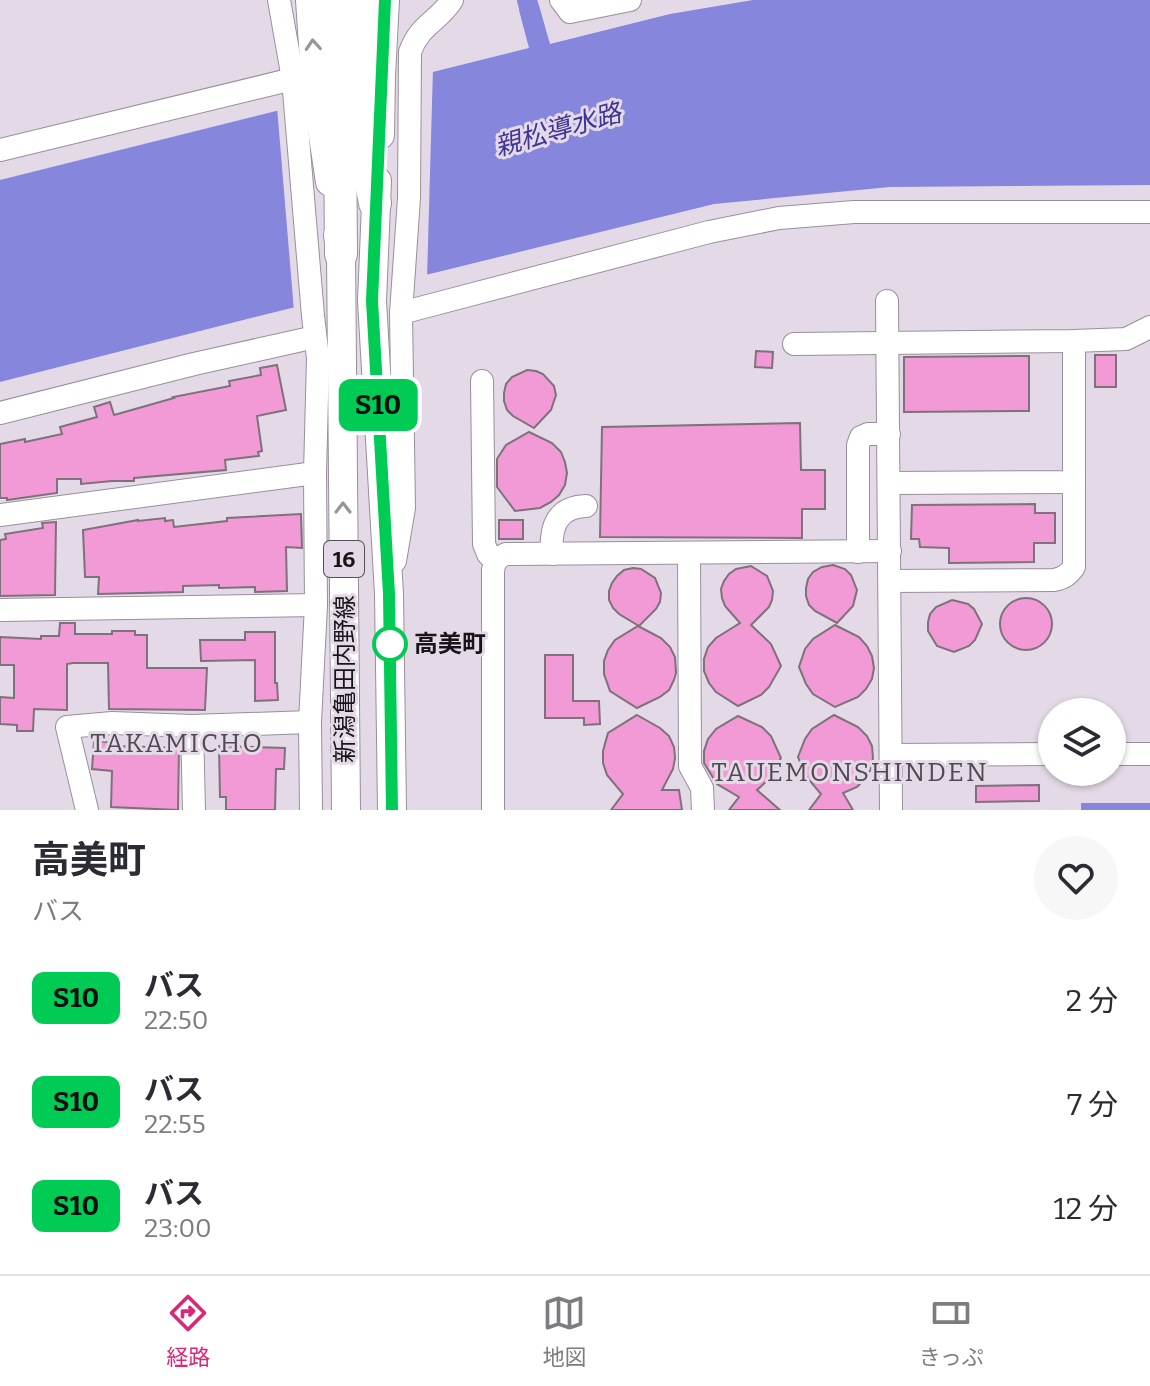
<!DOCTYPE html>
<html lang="ja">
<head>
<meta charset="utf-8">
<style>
	:root { --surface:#fff; --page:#f7f7f7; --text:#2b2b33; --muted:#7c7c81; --line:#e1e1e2; --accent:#db2777 }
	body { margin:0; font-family:Bitter,"Noto Sans JP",serif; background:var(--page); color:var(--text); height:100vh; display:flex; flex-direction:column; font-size:30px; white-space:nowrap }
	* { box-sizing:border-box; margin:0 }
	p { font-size:26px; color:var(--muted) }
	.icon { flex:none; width:44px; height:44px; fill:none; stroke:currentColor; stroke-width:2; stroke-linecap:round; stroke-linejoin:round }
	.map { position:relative; height:810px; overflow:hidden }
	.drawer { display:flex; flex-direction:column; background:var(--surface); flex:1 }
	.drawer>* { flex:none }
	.badge { padding:0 16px; border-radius:12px; font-size:28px; line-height:52px }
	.tools { position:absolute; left:1038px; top:698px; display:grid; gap:16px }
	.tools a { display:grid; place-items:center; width:88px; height:88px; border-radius:50%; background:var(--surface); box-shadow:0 2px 6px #0004; font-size:40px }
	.map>.badge { position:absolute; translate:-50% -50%; box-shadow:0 0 0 4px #fff }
	.round { display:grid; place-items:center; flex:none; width:84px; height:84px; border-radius:42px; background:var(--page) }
	.head { display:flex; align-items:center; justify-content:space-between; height:136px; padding:0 32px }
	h1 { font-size:38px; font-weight:700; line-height:60px }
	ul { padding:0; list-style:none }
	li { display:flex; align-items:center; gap:24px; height:104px; padding:0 32px }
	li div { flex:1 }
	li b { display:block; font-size:30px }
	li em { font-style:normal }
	li .badge { min-width:88px; font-weight:700; text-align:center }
	.tab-bar { display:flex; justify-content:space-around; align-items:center; height:112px; border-top:2px solid var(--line); background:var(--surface); font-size:22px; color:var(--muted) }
	.tab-bar a { display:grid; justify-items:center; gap:4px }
	.tab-bar .current { color:var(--accent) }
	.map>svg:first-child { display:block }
	.water { fill:#8686dd }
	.pier { fill:#e4dae7 }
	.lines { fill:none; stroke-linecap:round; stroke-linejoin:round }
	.canal { stroke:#8686dd; stroke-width:20 }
	.building { fill:#f19ad6; stroke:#7e7179; stroke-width:2 }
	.minor-casing { stroke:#988f9a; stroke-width:24 }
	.major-casing { stroke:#988f9a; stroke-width:30 }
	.highway-casing { stroke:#988f9a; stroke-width:34 }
	.minor { stroke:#fff; stroke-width:22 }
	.major { stroke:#fff; stroke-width:28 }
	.highway { stroke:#fff; stroke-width:32 }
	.oneway { stroke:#979598 }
	.line-casing { stroke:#fff; stroke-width:18 }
	.line { stroke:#0c5; stroke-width:12 }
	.stop-dot { fill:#fff; stroke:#0c5; stroke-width:4 }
	.labels { text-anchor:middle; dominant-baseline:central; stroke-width:6; stroke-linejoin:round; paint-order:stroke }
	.shield { fill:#e4dae7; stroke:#554f57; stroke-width:2 }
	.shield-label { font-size:22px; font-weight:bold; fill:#181419 }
	.stop-label { font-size:24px; font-weight:bold; fill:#181419; stroke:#e4dae7; text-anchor:start }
	.street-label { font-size:24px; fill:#181419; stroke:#e4dae7 }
	.water-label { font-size:26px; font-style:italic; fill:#403499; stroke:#e4dae7 }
	.neighbourhood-label { font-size:26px; letter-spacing:2px; fill:#514953; stroke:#e4dae7 }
</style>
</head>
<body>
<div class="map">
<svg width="1150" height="810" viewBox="0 0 1150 810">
	<rect width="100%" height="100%" fill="#e4dae7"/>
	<g class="water">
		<path d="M753,0H1150V185L890,187L714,204L251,318L0,382V180L529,48L519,10L539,6L550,44L670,14Z"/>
		<rect x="1081" y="803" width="69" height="7"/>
	</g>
	<path class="pier" d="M433,68L427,279L294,311L277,107Z"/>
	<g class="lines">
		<path class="canal" d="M527,0L536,33"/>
	</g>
	<g class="building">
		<path d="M756,351L773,352L772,368L755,367Z"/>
		<rect x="1095" y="355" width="21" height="32"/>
		<path d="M1029,356V411L904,412V357Z"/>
		<path d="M277,365L286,410L257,416L262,451L258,452L259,456L225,460L226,470L134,478V481H112L81,484V479H57V493L7,500V498H0V444L25,439V442L62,434L60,427L97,417L94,407L110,402L114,415L174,398L173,397L230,386L229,381L261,375L260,368Z"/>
		<path d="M527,370L536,371L543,374L554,386L556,395L551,410L534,428L513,416L507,410L504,401V393L506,384L512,377Z"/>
		<path d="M800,423L801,470H825V509H802V538L600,537L602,427Z"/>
		<path d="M529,432L552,443L561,452L565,462L567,473L565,485L559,495L551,502L540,508L515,511L497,487V459L506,445Z"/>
		<path d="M1035,504V513H1055V543H1034V562L949,563V548L920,547L919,539H911L912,505Z"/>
		<path d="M301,514L302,548L286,547L287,591L255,592V587L219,588V585L183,586V592L98,594L99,577H85L83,530L138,520V521L165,518V521L173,520L174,527L227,521V518Z"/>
		<rect x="499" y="520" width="24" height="19"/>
		<path d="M56,522L55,595L0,596V540L6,539L5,534L43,528L42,523Z"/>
		<path d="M833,565L845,569L851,575L857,590L853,606L837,623L815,611L809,605L806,596V588L808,579L813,572L822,567Z"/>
		<path d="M751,566L767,576L773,591L772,600L769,607L751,625L771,644L781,666L769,687L761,695L738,706L716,692L709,683L704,671V659L708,647L716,638L740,623L725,606L722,598L721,589L724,581L729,574L736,569Z"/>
		<path d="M633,568L641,569L655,578L661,593L660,602L656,609L639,626L619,614L613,608L609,600V591L612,583L617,576L624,570Z"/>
		<circle cx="1026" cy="624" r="26"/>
		<path d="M952,600L968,604L974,609L982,624L975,640L969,646L954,652L937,646L928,631V622L930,614L936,607Z"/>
		<path d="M60,623H75V634H112V631H135V635H147V668H207L205,710L109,709L108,663H73L67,664V710L34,709L33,731H17V725L0,724V697L14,698V665H0V637L41,639V636H59Z"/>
		<path d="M835,625L859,637L867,646L872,656L874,668L872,679L866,689L858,697L835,707L813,694L806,684L799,667L805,649L813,639Z"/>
		<path d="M638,626L661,638L670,647L675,657L676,673L674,680L669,690L660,697L637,708L610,691L604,674V661L608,650L615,640Z"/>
		<path d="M245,632H275V683H277L278,700L255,701V660L201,661L200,640H245Z"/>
		<path d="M545,655H573V701H599L600,724L584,725V718H545Z"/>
		<path d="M637,715L660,728L669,736L674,747L675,758L673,769L662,790H679L682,810H611L623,794L607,775L603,763V751L608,733Z"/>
		<path d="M834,715L858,727L867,736L872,746L873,758L871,769L865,779L857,787L843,793L853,810H809L821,794L805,775L798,757L805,739L812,729Z"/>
		<path d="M738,716L762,727L771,736L781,758L769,779L757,790L780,810H729L739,797L717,784L704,763V751L708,739L716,729Z"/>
		<path d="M94,741L118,743V746L179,748L178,810L111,807L112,771L92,769Z"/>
		<path d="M219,746L285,748L284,769H276L275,810H226V797H220Z"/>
		<path d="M1039,785V801L976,802V786Z"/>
	</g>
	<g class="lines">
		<g class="minor-casing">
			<g id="minor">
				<path d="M279,0L293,79L313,316L318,358L315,473L316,605L310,722L311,810"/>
				<path d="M561,0L570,12L630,0"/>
				<path d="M0,150L293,79"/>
				<path d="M887,301L891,810"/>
				<path d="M401,313L709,232L779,218L854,212H1150"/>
				<path d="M794,344L1074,341L1126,339L1150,327"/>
				<path d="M482,381L484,544L488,554L495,561"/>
				<path d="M0,413L194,364L315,337"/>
				<path d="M889,483L1074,482V341"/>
				<path d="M0,515L315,473"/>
				<path d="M858,552V445L861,437L868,434H889"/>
				<path d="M689,553L690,766L702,788L703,810"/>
				<path d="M552,554C550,528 556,507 586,506"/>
				<path d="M395,561L404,508L401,313L409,198L410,52C420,24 438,22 452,0"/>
				<path d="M890,581L1054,580C1064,578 1068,575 1074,567V482"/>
				<path d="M0,610L316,605"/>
				<path d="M192,726L194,810"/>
				<path d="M1112,754H1150"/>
				<path d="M892,755L1052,754"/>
				<path d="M87,810L67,727L112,723L192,726L310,722"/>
				<path d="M493,810V570C495,561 497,558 506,554L890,551"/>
			</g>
		</g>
		<g class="major-casing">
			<g id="major">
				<path d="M310,0L316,90L330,182"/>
				<path d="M380,135L381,76L385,0"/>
				<path d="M377,181L372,301L389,594L392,810"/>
				<path d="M338,235L341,254L346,810"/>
			</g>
		</g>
		<g class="highway-casing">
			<g id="highway">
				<path d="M339,0L341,254"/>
				<path d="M363,0L365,153L375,203"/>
			</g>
		</g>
		<use href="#minor" class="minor"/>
		<use href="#major" class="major"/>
		<use href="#highway" class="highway"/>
	</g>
	<defs><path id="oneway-chevron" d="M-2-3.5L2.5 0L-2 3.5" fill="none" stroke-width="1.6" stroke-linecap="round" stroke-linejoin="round" transform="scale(2)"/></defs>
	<g class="oneway">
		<use href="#oneway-chevron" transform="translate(313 45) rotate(-94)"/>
		<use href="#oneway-chevron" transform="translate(343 508) rotate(-90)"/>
	</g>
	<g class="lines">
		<g class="line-casing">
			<path id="line" d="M385,0L372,301L389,594L392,810"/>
		</g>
		<use href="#line" class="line"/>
	</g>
	<circle class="stop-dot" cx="390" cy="644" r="16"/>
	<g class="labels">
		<rect class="shield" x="324" y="541" width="40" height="36" rx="6"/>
		<g class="shield-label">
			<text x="344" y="559">16</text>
		</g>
		<g class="stop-label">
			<text x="414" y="644">高美町</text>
		</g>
		<g class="street-label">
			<text transform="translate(345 679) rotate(-90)">新潟亀田内野線</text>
		</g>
		<g class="water-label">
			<text transform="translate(558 130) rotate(-16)">親松導水路</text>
		</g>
		<g class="neighbourhood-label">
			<text x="177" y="743">TAKAMICHO</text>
			<text x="850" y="772">TAUEMONSHINDEN</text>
		</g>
	</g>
</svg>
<div class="tools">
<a><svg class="icon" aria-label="layers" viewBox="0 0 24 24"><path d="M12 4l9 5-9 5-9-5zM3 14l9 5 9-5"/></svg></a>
</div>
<b class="badge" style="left:378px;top:405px;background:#0c5;color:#111">S10</b>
</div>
<section class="drawer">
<div class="head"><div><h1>高美町</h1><p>バス</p></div><a class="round"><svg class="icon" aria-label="heart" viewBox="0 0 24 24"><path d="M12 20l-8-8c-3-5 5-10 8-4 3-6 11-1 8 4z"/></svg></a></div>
<ul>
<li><span class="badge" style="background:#0c5;color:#111">S10</span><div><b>バス</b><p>22:50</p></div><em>2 分</em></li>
<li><span class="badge" style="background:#0c5;color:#111">S10</span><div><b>バス</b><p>22:55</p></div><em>7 分</em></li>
<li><span class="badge" style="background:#0c5;color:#111">S10</span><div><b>バス</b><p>23:00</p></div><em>12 分</em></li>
</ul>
</section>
<nav class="tab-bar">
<a class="current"><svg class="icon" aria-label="directions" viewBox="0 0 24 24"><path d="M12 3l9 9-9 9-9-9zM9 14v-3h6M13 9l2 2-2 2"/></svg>経路</a>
<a><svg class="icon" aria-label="map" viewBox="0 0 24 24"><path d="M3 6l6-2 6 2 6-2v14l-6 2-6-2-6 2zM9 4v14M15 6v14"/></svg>地図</a>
<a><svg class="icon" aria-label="tickets" viewBox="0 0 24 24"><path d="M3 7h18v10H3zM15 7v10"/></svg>きっぷ</a>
</nav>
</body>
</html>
